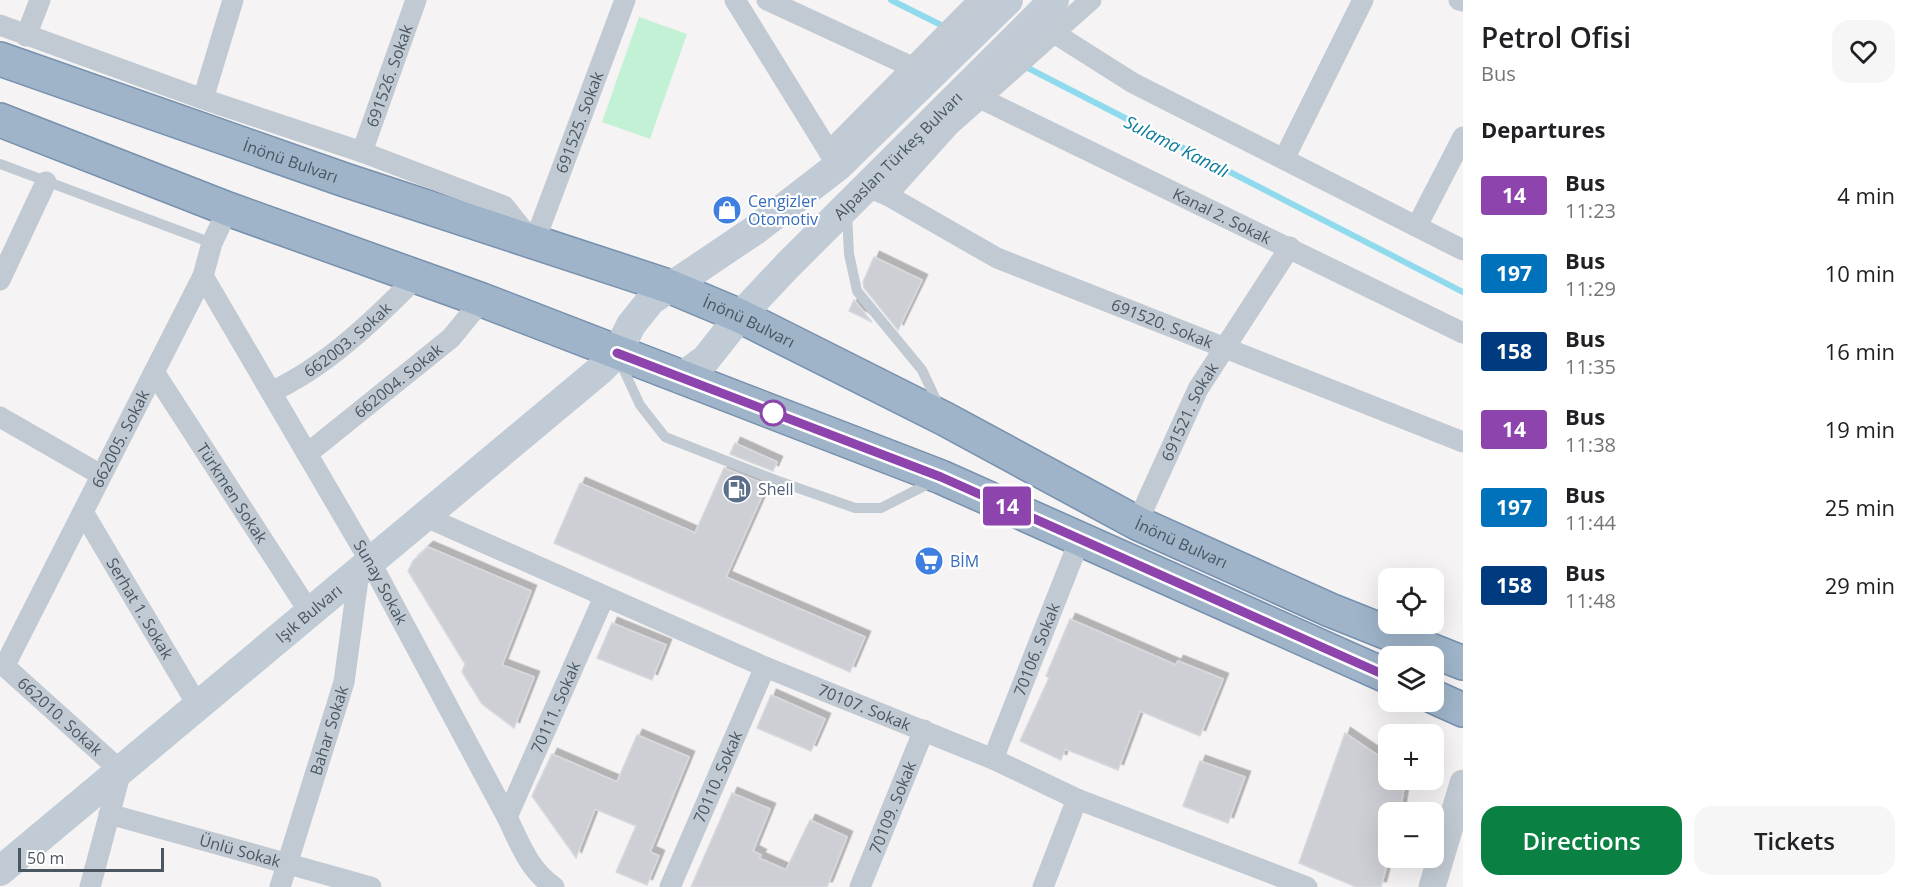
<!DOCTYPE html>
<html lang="en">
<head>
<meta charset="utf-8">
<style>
	:root { --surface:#fff; --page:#f6f6f6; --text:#202124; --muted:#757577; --accent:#0b8043 }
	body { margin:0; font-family:"Open Sans",sans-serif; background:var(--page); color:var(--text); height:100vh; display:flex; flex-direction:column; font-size:22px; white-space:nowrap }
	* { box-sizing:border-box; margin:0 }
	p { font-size:20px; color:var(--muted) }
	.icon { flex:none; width:33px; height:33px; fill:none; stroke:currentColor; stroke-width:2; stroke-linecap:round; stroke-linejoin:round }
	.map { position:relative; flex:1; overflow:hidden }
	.side { display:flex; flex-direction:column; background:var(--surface); width:450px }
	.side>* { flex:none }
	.badge { padding:0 12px; border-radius:4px; font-size:21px; line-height:39px }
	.buttons { position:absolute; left:1378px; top:568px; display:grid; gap:12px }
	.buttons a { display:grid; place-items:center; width:66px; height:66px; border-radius:12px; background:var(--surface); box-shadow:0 6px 24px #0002; font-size:30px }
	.scale { position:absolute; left:18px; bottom:15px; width:146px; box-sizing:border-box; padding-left:6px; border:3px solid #4a5661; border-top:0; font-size:16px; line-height:21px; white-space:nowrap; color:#4a5661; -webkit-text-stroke:4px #fff; paint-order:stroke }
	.map>.badge { position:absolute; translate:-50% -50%; box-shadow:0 0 0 3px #fff }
	h2 { padding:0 18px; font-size:22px; line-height:54px }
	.round { display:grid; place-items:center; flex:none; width:63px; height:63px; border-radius:18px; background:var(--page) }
	.headline { display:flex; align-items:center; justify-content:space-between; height:102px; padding:0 18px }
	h1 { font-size:28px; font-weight:600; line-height:45px }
	.action { display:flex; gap:12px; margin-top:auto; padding:12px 18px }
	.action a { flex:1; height:69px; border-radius:18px; background:var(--accent); color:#fff; font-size:24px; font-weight:600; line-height:69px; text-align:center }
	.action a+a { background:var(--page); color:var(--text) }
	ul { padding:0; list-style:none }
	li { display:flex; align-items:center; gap:18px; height:78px; padding:0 18px }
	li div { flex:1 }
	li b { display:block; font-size:22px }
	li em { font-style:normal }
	li .badge { min-width:66px; font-weight:700; text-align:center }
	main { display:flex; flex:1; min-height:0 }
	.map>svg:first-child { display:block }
	.green { fill:#c3f1d5 }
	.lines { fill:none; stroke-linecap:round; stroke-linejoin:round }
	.stream { stroke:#90daee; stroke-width:6 }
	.building { fill:#cdcfd5; stroke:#d7d9de; stroke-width:1.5; filter:url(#shadow) }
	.trunk-casing { stroke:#7690ad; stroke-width:36 }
	.service { stroke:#c1cad2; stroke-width:10 }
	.minor { stroke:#c1cad2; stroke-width:21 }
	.tertiary { stroke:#c1cad2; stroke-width:27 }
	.secondary { stroke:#c1cbd6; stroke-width:30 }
	.trunk { stroke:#9fb4c9; stroke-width:33 }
	.line-casing { stroke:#fff; stroke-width:14 }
	.line { stroke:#8e44ad; stroke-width:9 }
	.stop-dot { fill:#fff; stroke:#8e44ad; stroke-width:3 }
	.labels { text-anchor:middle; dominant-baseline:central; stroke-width:4.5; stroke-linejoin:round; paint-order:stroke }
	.street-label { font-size:16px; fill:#4a5661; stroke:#fff }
	.shop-label { font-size:16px; fill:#366cbe; stroke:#fff; text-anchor:start }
	.service-label { font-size:16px; fill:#4e5e75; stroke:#fff; text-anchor:start }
	.water-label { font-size:18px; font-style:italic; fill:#0c7c9b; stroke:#fff }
</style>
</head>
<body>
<main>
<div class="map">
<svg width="1463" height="887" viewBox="0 0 1463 887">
	<defs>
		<filter id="shadow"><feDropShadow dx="5.5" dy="-5.5" stdDeviation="0" flood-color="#0004"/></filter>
	</defs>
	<rect width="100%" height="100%" fill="#f5f3f3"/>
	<path class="green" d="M639,17L687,34L650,139L602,122Z"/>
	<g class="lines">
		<g class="stream">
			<path d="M891,0L947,28"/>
			<path d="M1024,66L1463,292"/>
		</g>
	</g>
	<g class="building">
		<path d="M874,257L922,280L898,330L864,288L863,282Z"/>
		<path d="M854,300L872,322L849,311Z"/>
		<path d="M735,443L777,462L773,471L730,454Z"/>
		<path d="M724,468L767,485L726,577L865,637L850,672L554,543L580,483L695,533Z"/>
		<path d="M428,547L531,591L502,665L534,677L514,728L482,704L462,672L465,664L408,571L413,561Z"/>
		<path d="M1070,619L1176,665L1178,661L1223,679L1200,736L1140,711L1118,770L1065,749L1061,760L1020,741L1049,678L1046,676Z"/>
		<path d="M612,623L666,645L652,680L597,658Z"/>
		<path d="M771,695L825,719L811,751L757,728Z"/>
		<path d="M1345,733L1389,763V780H1402L1404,787L1400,813H1389V856L1381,887H1356L1299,863Z"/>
		<path d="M637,735L689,757L650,852L659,856L647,885L616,872L636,826L595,809L576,858L532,796L552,754L617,782Z"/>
		<path d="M1200,761L1245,777L1228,823L1183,806Z"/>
		<path d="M732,793L770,809L753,851L761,855L759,858L786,870L810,820L847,837L827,887H691Z"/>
	</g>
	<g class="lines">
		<g class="trunk-casing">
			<g id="trunk">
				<path id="s22" d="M0,59L345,180L671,287L740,316L945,419L1137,523L1330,610L1463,663"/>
				<path d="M0,120L228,209L482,300L941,477L1389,677"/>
				<path d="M1434,697L1463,710"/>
			</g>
		</g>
		<g class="service">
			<path d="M0,164L212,243"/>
			<path d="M847,214L849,254L857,291L922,370L940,408"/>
			<path d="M620,362L640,405L665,437L778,481L855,508H881L932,482"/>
		</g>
		<g class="minor">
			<path d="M735,0L836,163"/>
			<path d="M767,0L912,67"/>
			<path d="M1459,0L1463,1"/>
			<path d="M0,25L203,99L362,152L504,206L531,240"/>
			<path d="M1054,33L1133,83L1463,250"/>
			<path d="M26,36L40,0"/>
			<path d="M203,99L233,0"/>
			<path id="s1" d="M982,99L1463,333"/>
			<path id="s2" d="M362,152L416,0"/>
			<path d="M829,152L979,0"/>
			<path d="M1284,159L1363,0"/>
			<path id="s3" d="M867,187L887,195L997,258L1463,442"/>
			<path d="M887,195L949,126L1091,0"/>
			<path d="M1417,226L1463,137"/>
			<path id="s4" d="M534,243L625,0"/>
			<path id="s5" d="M203,276L371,563L507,817C520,844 529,870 554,887"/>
			<path d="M0,280L46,182"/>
			<path id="s6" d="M154,372L310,613"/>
			<path id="s7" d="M271,392C327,366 373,321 416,278"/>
			<path d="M0,417L101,475"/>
			<path id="s8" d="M307,454L451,338L482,300"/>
			<path id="s9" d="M83,512L198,706"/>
			<path id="s10" d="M426,517L765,667L993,759L1077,799L1307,887"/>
			<path id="s11" d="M1137,523L1198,389L1290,247"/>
			<path id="s12" d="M0,662L121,771L90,887"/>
			<path id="s13" d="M5,665L203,276L212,243L228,209"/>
			<path id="s14" d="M993,759L1080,539"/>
			<path id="s15" d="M109,814L371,887"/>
			<path id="s16" d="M507,817L604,597"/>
			<path id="s17" d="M280,887L344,682L359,572"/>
			<path id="s18" d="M670,887L765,667"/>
			<path id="s19" d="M860,887L924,730"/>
			<path d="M1043,887L1077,799"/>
		</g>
		<path class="tertiary" d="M1432,887L1463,783"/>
		<g class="secondary">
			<path id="s20" d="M680,378L706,359L740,316L788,265L1054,0"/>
			<path id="s21" d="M0,871L600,370L617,353L631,325L651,300L755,230L838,166L1008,0"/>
		</g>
		<use href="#trunk" class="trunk"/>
	</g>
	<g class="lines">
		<g class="line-casing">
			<path id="line" d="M617,353L941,477L1389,677"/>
		</g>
		<use href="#line" class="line"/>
	</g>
	<defs>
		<g id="shop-disc" transform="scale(1.5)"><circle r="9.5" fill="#3f7fe0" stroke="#fff"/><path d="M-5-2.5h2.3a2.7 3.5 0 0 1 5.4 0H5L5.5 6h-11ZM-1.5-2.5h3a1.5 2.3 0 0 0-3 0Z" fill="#fff"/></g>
		<g id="fuel-disc" transform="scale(1.5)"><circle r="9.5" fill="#5c6f8a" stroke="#fff"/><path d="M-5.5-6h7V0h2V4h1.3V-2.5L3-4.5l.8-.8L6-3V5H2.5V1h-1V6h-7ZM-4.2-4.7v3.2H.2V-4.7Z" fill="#fff"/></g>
		<g id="supermarket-disc" transform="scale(1.5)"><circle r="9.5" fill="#3f7fe0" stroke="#fff"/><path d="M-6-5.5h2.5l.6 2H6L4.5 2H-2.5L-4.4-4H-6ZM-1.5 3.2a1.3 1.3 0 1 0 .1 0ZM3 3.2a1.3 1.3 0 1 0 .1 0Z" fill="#fff"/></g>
	</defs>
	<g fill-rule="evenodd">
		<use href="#shop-disc" x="727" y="210"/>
		<use href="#fuel-disc" x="737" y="489"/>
		<use href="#supermarket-disc" x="929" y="561"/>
	</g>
	<circle class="stop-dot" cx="773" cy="413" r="12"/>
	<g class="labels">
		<g class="street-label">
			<text stroke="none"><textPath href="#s2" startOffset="81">691526. Sokak</textPath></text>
			<text stroke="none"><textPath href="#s4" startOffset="129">691525. Sokak</textPath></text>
			<text stroke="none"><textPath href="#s20" startOffset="312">Alpaslan Türkeş Bulvarı</textPath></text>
			<text stroke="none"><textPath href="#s22" startOffset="308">İnönü Bulvarı</textPath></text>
			<text stroke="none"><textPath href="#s1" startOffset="267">Kanal 2. Sokak</textPath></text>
			<text stroke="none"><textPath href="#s22" startOffset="794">İnönü Bulvarı</textPath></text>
			<text stroke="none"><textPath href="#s3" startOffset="326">691520. Sokak</textPath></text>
			<text stroke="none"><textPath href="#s7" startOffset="93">662003. Sokak</textPath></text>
			<text stroke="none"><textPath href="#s8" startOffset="117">662004. Sokak</textPath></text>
			<text stroke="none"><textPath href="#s11" startOffset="123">691521. Sokak</textPath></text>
			<text stroke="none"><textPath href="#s13" startOffset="254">662005. Sokak</textPath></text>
			<text stroke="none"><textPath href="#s6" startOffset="144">Türkmen Sokak</textPath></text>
			<text stroke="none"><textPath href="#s22" startOffset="1280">İnönü Bulvarı</textPath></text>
			<text stroke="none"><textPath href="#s5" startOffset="354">Sunay Sokak</textPath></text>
			<text stroke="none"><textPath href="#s9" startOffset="112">Serhat 1. Sokak</textPath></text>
			<text stroke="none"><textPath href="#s21" startOffset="402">Işık Bulvarı</textPath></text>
			<text stroke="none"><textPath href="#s14" startOffset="118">70106. Sokak</textPath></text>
			<text stroke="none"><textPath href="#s16" startOffset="120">70111. Sokak</textPath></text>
			<text stroke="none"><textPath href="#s10" startOffset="478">70107. Sokak</textPath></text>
			<text stroke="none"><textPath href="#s12" startOffset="81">662010. Sokak</textPath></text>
			<text stroke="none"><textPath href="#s17" startOffset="164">Bahar Sokak</textPath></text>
			<text stroke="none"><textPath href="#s18" startOffset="120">70110. Sokak</textPath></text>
			<text stroke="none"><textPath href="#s19" startOffset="86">70109. Sokak</textPath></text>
			<text stroke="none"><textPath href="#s15" startOffset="136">Ünlü Sokak</textPath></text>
		</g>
		<g class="shop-label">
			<text x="748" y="201">Cengizler<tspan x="748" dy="18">Otomotiv</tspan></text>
			<text x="950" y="561">BİM</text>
		</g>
		<g class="service-label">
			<text x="758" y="489">Shell</text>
		</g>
		<g class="water-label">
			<text transform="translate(1177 146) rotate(27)">Sulama Kanalı</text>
		</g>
	</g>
</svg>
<div class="buttons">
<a><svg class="icon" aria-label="locate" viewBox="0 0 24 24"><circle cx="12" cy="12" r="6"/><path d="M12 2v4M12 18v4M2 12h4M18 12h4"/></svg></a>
<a><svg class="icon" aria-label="layers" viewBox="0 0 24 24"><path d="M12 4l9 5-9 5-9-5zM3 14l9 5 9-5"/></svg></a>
<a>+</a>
<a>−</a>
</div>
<div class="scale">50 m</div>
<b class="badge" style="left:1007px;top:506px;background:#8e44ad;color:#fff">14</b>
</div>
<section class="side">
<div class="headline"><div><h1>Petrol Ofisi</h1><p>Bus</p></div><a class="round"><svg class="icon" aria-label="heart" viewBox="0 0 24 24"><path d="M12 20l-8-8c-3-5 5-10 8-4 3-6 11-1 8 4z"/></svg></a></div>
<h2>Departures</h2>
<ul>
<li><span class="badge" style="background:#8e44ad;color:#fff">14</span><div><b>Bus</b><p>11:23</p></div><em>4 min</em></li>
<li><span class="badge" style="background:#0072bc;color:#fff">197</span><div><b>Bus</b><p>11:29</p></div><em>10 min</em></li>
<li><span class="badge" style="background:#003b80;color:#fff">158</span><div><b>Bus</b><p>11:35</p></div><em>16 min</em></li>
<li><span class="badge" style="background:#8e44ad;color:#fff">14</span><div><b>Bus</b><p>11:38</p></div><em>19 min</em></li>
<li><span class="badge" style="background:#0072bc;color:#fff">197</span><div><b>Bus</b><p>11:44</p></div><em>25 min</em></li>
<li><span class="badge" style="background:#003b80;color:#fff">158</span><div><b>Bus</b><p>11:48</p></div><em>29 min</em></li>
</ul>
<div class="action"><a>Directions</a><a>Tickets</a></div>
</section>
</main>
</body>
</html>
